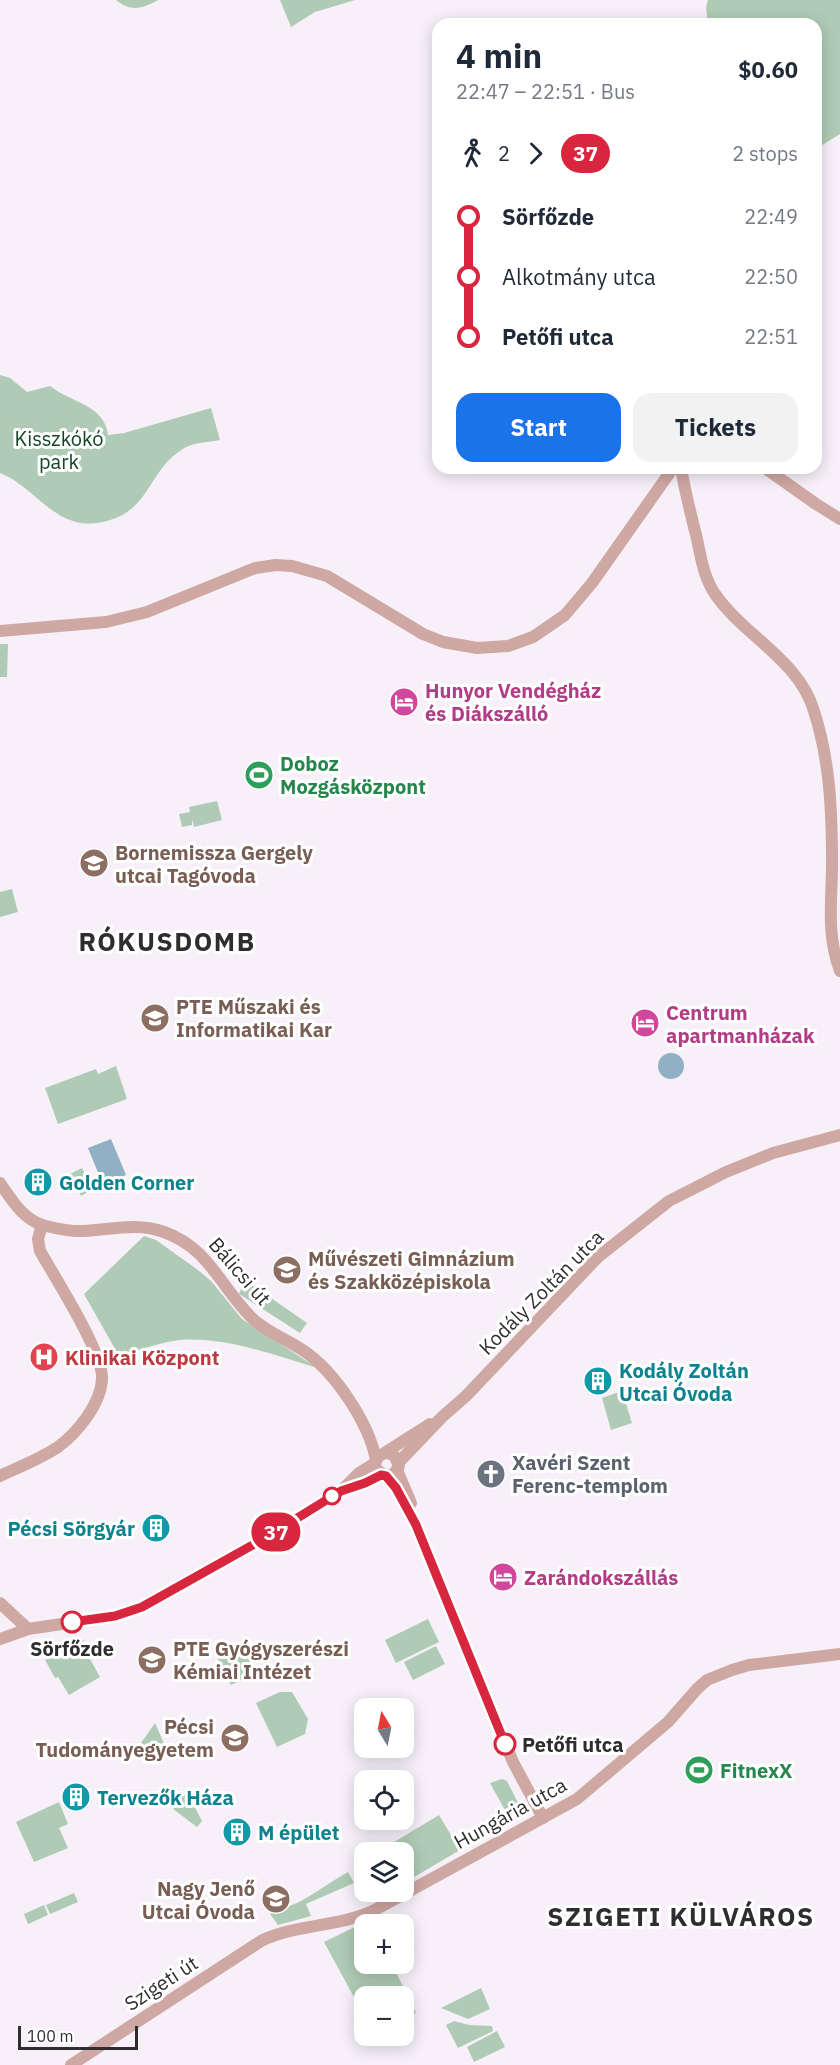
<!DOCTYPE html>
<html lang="en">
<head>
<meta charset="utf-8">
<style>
	:root { --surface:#fff; --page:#f2f2f3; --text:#1f2937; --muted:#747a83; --accent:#1a73e8 }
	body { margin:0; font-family:"IBM Plex Sans",sans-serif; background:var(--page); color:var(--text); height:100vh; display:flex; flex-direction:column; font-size:22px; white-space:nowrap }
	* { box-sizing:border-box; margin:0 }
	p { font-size:20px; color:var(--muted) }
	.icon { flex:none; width:33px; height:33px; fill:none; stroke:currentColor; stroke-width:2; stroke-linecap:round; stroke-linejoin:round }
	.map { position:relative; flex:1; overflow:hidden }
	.sheet { position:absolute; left:432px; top:18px; width:390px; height:456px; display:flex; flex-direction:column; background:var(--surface); border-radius:18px; box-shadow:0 3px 15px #0003 }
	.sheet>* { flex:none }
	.badge { padding:0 12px; border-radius:20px; font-size:21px; line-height:39px }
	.needle { width:39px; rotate:350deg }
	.controls { position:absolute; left:354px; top:1698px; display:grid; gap:12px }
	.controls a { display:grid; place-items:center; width:60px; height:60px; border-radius:12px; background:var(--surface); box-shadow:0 3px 15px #0003; font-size:30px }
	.scale { position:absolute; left:18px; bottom:15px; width:120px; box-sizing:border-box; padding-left:6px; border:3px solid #2f2d30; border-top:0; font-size:16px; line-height:21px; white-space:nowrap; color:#2f2d30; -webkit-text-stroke:4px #fff; paint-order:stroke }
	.map>.badge { position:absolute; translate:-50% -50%; box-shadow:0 0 0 3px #fff }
	.legs { display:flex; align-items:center; gap:9px; height:66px; padding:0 24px; font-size:20px }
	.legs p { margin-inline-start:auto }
	.overview { display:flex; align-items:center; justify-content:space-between; height:102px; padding:0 24px }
	h1 { font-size:33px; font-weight:800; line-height:45px }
	.action { display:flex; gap:12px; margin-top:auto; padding:12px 24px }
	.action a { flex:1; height:69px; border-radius:18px; background:var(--accent); color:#fff; font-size:24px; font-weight:800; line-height:69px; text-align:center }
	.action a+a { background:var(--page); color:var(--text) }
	ul { padding:0 24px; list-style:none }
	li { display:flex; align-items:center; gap:21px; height:60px; font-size:22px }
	li i { display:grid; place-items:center; width:9px; height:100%; margin:0 8px; background:currentColor }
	li i::after { content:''; width:15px; height:15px; margin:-8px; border:4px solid; border-radius:50%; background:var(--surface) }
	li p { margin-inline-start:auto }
	li:first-child i { background:linear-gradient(#0000 50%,currentColor 0) }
	li:last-child i { background:linear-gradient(currentColor 50%,#0000 0) }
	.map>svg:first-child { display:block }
	.green { fill:#afcbb5 }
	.water { fill:#90b0c4 }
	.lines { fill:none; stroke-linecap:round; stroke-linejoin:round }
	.tertiary { stroke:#cfa7a3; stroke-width:12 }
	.line-1-casing { stroke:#fff; stroke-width:14 }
	.line-1 { stroke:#d7263d; stroke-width:9 }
	.stop-1-dot { fill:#fff; stroke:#d7263d; stroke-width:3 }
	.labels { text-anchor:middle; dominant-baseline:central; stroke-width:6; stroke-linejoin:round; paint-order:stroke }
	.park-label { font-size:20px; fill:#144526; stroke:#fff }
	.hotel-label { font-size:20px; font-weight:bold; fill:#b23c85; stroke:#fff; text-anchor:start }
	.leisure-label { font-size:20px; font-weight:bold; fill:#27864d; stroke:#fff; text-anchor:start }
	.education-label { font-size:20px; font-weight:bold; fill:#785e54; stroke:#fff; text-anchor:start }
	.culture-label { font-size:20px; font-weight:bold; fill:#0d838f; stroke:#fff; text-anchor:start }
	.street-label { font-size:20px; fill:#2f2d30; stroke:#fff }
	.health-label { font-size:20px; font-weight:bold; fill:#be3a42; stroke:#fff; text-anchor:start }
	.worship-label { font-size:20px; font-weight:bold; fill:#5b616d; stroke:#fff; text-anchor:start }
	.stop-label { font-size:20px; font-weight:bold; fill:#2f2d30; stroke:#fff }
	.district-label { font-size:26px; font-weight:bold; letter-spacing:1.5px; fill:#2f2d30; stroke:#fff }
</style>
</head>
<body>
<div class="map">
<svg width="840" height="2065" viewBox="0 0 840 2065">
	<rect width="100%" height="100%" fill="#f7f0f9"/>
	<g class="green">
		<path d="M116,0H158C142,9 131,12 116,0Z"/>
		<path d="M280,0H355L315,12L291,27Z"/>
		<path d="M708,0H840V134L816,149V24H708L706,7Z"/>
		<path d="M0,375L10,378L27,392L50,386C70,402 105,405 108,435L124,433L211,408L220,440C204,443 190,442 177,453C149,474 148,509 110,520C98,524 85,525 73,521C46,513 27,483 0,473Z"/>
		<path d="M0,644H8L7,677H0Z"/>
		<path d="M217,801L222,820L194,827L192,819V825L182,827L179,814L190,812L189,807Z"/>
		<path d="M12,889L18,912L0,917V892Z"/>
		<path d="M116,1066L127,1099L58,1124L45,1088L96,1069L98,1074Z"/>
		<path d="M82,1168L93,1189L81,1196L70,1174Z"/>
		<path d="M144,1236L156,1240L198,1270L211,1281L242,1319L317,1368C275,1355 217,1334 173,1341C155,1344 137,1351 119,1356L84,1294Z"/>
		<path d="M245,1280L307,1323L300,1333L239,1294Z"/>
		<path d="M622,1391L632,1423L611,1430L602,1398Z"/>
		<path d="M428,1619L439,1642L396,1663L385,1640Z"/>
		<path d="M83,1639L93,1657L90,1659L100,1677L69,1695L58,1677L55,1678L45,1660Z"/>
		<path d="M241,1642L256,1672L231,1685L216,1655Z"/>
		<path d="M436,1646L445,1664L413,1680L404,1662Z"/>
		<path d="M280,1692H292L308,1719L305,1734L277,1747L256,1703Z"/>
		<path d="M155,1723L169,1755L167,1757L164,1756L162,1757L141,1743Z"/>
		<path d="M502,1779L507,1781L522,1811V1816L511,1821L490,1783Z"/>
		<path d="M188,1794L202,1821L197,1827L173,1809L184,1795Z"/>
		<path d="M59,1802L68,1824L59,1828L68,1848L34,1862L16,1822Z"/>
		<path d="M439,1815L460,1850L404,1883V1852H382L381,1850Z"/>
		<path d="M348,1872L354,1883L306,1904L311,1916L278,1925L270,1914C282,1906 290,1907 301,1901C317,1892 332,1881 348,1872Z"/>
		<path d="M74,1893L78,1902L50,1914L46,1905Z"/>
		<path d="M44,1905L48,1915L28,1924L24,1914Z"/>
		<path d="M371,1919L373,1924H364V1964H392L416,2013L404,2020V1996H364V2010L362,2012L324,1942Z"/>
		<path d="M481,1988L490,2009L468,2019L441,2008Z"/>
		<path d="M454,2021L469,2025L492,2026L493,2031L458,2048L446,2025Z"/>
		<path d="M497,2031L505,2047L474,2062L467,2047Z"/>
	</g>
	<g class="water">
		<circle cx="671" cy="1066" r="13"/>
		<path d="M111,1139L126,1175L103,1185L88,1148Z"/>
	</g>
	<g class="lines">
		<g class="tertiary">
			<path d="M681,468C685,492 691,515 697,539C701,558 704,578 715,594C744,636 799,660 814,711C830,761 832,811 832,863C832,902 826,933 840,971"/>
			<path d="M765,468L816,504L840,519"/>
			<path d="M0,631L106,622L147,612L255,568L276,565L292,566L327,576L423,634L443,642L477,648L508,646L533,637L565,615L592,583L673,468"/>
			<path d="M0,1183C12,1200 22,1218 42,1225L38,1239L40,1251C54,1276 104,1354 102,1379C101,1404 77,1433 58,1447C40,1459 19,1467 0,1476"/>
			<path d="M42,1225C55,1228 69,1232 83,1231C110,1230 137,1222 164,1232C210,1248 221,1289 254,1320C269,1333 288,1340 304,1351C335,1372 369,1423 376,1460"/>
			<path d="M387,1453L394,1455L399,1466L394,1474L385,1476L376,1469L375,1463L378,1457L430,1424"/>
			<path d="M399,1462L442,1417L466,1396L598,1257L669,1201L726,1172L773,1153L840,1135"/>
			<path d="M397,1470L411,1503"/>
			<path d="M385,1476L398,1491L416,1525L513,1762L543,1818"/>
			<path d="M345,1489L365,1483L381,1475"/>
			<path d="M0,1603L28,1629"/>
			<path d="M0,1639L28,1629L115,1616L142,1607L277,1531L341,1491L359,1473L375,1463"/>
			<path d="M71,2065L261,1941C296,1924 337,1927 373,1911L577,1799L668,1722L697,1689L707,1680L732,1670L749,1665L840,1654"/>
		</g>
	</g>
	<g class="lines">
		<g class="line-1-casing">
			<path id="line-1" d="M72,1622L115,1616L142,1607L265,1538L341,1491L365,1483L381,1475L386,1476L396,1488L416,1525L505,1744"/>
		</g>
		<use href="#line-1" class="line-1"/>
	</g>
	<defs>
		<g id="hotel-disc" transform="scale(1.5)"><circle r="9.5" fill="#d1479c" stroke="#fff"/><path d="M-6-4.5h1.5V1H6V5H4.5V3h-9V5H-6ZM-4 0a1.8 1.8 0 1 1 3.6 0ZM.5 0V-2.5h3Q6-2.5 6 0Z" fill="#fff"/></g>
		<g id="stadium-disc" transform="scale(1.5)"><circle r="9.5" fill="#2e9e5b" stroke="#fff"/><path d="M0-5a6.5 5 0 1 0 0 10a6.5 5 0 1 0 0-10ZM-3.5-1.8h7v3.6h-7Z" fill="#fff"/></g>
		<g id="school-disc" transform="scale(1.5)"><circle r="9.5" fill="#8d6e63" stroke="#fff"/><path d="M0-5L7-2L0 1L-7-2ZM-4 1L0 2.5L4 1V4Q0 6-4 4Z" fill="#fff"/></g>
		<g id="university-disc" transform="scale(1.5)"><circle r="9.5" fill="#8d6e63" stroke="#fff"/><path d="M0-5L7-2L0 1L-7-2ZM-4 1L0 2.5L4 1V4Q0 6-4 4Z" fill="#fff"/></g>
		<g id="building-disc" transform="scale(1.5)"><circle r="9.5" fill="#0f9aa8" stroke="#fff"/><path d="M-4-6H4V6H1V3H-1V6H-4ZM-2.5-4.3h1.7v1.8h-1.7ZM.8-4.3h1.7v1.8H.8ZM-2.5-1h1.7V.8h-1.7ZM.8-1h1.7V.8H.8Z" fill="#fff"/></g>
		<g id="hospital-disc" transform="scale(1.5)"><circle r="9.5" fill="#e0444e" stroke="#fff"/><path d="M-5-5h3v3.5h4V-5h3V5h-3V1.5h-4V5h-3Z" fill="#fff"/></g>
		<g id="church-disc" transform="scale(1.5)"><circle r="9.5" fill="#6b7280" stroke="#fff"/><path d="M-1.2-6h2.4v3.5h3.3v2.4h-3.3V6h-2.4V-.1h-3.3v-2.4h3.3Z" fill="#fff"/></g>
	</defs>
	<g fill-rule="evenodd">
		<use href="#hotel-disc" x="404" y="702"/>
		<use href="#stadium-disc" x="259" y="775"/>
		<use href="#school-disc" x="94" y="863"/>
		<use href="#university-disc" x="155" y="1018"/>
		<use href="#hotel-disc" x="645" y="1023"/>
		<use href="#building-disc" x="38" y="1182"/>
		<use href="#school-disc" x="287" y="1270"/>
		<use href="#hospital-disc" x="44" y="1357"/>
		<use href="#building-disc" x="598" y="1381"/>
		<use href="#church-disc" x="491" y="1474"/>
		<use href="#building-disc" x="156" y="1528"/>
		<use href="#hotel-disc" x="503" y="1577"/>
		<use href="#university-disc" x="152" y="1660"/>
		<use href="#university-disc" x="235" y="1738"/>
		<use href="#stadium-disc" x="699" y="1770"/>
		<use href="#building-disc" x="76" y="1797"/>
		<use href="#building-disc" x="237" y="1832"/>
		<use href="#school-disc" x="276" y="1899"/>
	</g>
	<g class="stop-1-dot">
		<circle cx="332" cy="1496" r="8"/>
		<circle cx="72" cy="1622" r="10"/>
		<circle cx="505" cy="1744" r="10"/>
	</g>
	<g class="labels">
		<g class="park-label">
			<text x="59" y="438">Kisszkókó<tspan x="59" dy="23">park</tspan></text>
		</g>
		<g class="hotel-label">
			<text x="425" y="690">Hunyor Vendégház<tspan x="425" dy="23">és Diákszálló</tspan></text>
			<text x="666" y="1012">Centrum<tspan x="666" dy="23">apartmanházak</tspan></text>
			<text x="524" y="1577">Zarándokszállás</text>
		</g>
		<g class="leisure-label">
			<text x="280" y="763">Doboz<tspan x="280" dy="23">Mozgásközpont</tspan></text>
			<text x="720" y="1770">FitnexX</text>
		</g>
		<g class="education-label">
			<text x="115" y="852">Bornemissza Gergely<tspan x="115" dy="23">utcai Tagóvoda</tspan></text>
			<text x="176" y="1006">PTE Műszaki és<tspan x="176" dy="23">Informatikai Kar</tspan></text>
			<text x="308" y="1258">Művészeti Gimnázium<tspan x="308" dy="23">és Szakközépiskola</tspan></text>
			<text x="173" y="1648">PTE Gyógyszerészi<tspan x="173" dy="23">Kémiai Intézet</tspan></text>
			<text x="214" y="1726" text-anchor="end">Pécsi<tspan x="214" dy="23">Tudományegyetem</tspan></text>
			<text x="255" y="1888" text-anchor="end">Nagy Jenő<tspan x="255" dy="23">Utcai Óvoda</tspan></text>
		</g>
		<g class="culture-label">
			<text x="59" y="1182">Golden Corner</text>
			<text x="619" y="1370">Kodály Zoltán<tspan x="619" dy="23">Utcai Óvoda</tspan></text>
			<text x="135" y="1528" text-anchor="end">Pécsi Sörgyár</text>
			<text x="97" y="1797">Tervezők Háza</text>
			<text x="258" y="1832">M épület</text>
		</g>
		<g class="street-label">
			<text transform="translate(240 1271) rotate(49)">Bálicsi út</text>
			<text transform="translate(541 1292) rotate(-45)">Kodály Zoltán utca</text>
			<text transform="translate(510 1813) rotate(-29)">Hungária utca</text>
			<text transform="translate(161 1983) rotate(-33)">Szigeti út</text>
		</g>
		<g class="health-label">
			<text x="65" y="1357">Klinikai Központ</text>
		</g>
		<g class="worship-label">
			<text x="512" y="1462">Xavéri Szent<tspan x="512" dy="23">Ferenc-templom</tspan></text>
		</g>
		<g class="stop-label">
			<text x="72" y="1648">Sörfőzde</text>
			<text x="522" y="1744" text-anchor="start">Petőfi utca</text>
		</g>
		<g class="district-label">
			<text x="167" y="941">RÓKUSDOMB</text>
			<text x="681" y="1916">SZIGETI KÜLVÁROS</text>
		</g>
	</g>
</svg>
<div class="controls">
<a><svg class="needle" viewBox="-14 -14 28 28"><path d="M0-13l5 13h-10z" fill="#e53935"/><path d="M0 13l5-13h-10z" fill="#747a83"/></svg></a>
<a><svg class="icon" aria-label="locate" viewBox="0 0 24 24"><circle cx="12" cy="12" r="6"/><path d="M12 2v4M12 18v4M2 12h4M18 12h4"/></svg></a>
<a><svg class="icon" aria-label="layers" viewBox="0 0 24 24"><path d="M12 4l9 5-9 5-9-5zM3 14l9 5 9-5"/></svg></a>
<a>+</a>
<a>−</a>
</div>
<div class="scale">100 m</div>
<b class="badge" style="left:276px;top:1532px;background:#d7263d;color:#fff">37</b>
<section class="sheet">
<div class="overview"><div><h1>4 min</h1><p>22:47 – 22:51 · Bus</p></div><b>$0.60</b></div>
<div class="legs"><svg class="icon" aria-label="walk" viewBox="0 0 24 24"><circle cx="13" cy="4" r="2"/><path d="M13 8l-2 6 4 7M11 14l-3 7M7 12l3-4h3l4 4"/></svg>2<svg class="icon" aria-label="forward" viewBox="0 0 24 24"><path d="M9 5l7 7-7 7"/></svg><b class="badge" style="background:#d7263d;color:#fff">37</b><p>2 stops</p></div>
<ul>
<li><i style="color:#d7263d"></i><b>Sörfőzde</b><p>22:49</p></li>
<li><i style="color:#d7263d"></i><span>Alkotmány utca</span><p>22:50</p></li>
<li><i style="color:#d7263d"></i><b>Petőfi utca</b><p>22:51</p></li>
</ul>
<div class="action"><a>Start</a><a>Tickets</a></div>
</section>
</div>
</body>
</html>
